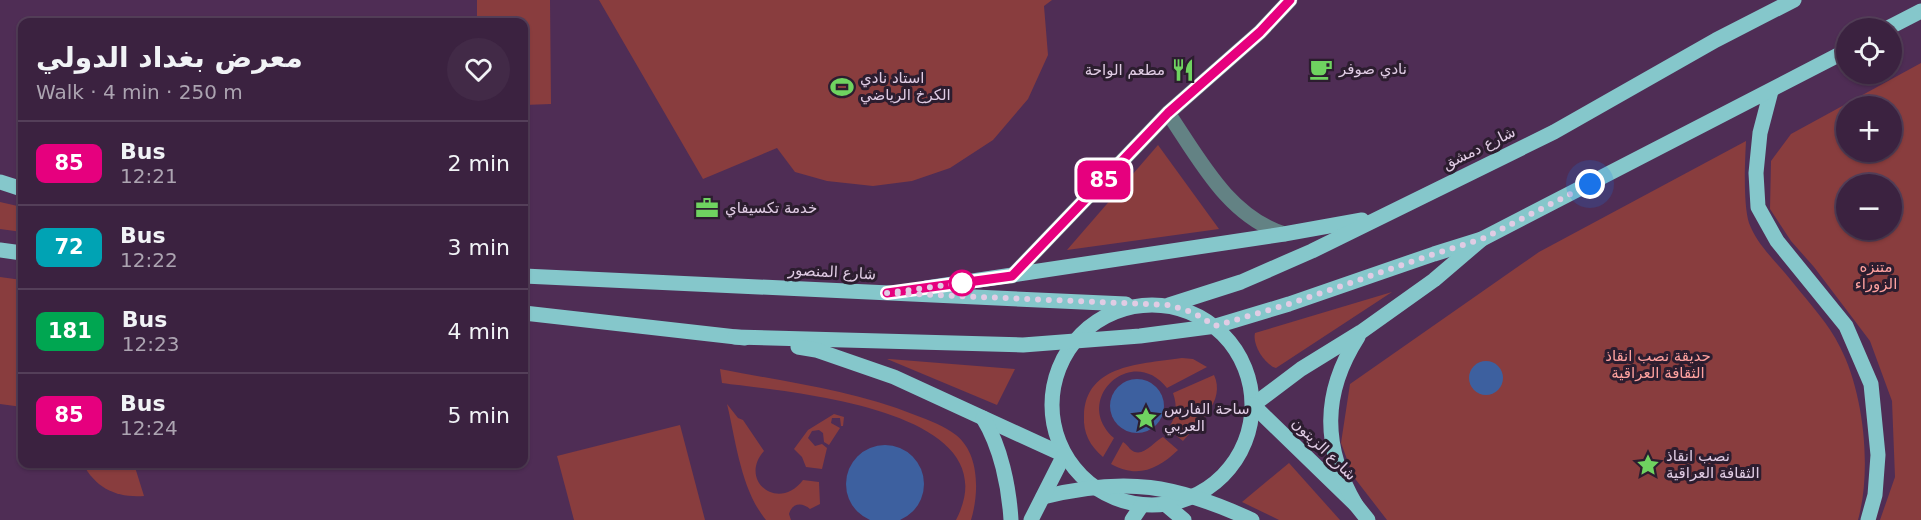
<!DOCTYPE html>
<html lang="en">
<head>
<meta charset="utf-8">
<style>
	:root { --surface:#3b2240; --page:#422a47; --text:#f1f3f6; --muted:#aca4b1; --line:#543f59 }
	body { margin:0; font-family:"DejaVu Sans",Vazirmatn,sans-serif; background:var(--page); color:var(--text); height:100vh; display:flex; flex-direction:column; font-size:22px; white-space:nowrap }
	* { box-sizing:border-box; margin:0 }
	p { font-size:20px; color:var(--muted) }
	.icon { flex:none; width:33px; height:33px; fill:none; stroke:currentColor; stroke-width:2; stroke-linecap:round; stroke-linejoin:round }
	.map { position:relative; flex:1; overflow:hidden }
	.details { position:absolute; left:18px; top:18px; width:510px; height:450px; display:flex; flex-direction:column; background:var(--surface); border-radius:12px; box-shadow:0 2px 4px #0004,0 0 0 2px var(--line) }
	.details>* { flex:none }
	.badge { padding:0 12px; border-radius:9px; font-size:21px; line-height:39px }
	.fabs { position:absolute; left:1836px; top:18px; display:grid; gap:12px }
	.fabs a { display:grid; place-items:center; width:66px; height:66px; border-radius:50%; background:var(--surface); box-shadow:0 2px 4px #0004,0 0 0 2px var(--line); font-size:30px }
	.you { position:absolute; width:30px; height:30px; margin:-15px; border:4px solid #fff; border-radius:50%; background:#1a73e8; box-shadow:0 0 0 9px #1a73e833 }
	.map>.badge { position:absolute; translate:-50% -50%; box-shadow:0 0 0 3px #fff }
	.round { display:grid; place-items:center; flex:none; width:63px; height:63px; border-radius:32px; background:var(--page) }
	.overview { display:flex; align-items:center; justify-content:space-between; height:102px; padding:0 18px }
	h1 { font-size:28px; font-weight:600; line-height:45px }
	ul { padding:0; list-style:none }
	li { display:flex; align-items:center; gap:18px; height:84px; padding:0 18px; border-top:2px solid var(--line) }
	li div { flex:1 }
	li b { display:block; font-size:22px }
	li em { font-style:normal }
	li .badge { min-width:66px; font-weight:700; text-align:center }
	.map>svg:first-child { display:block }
	.green { fill:#893d3e; fill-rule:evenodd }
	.water { fill:#3d609f }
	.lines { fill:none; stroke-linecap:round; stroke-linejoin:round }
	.minor { stroke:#638284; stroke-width:15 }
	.major { stroke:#85c7cb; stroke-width:15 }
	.line-casing { stroke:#fff; stroke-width:14 }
	.line { stroke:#e6007e; stroke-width:9 }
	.walk { stroke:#e0cce4; stroke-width:6; stroke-dasharray:0 10.8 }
	.stop-dot { fill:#fff; stroke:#e6007e; stroke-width:3 }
	.labels { text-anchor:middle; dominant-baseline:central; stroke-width:6; stroke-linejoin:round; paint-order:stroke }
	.poi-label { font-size:15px; fill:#e0cce4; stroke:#2c1d2f; text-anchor:start }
	.street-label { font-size:15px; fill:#e0cce4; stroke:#2c1d2f }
	.park-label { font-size:15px; fill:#fea19f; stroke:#2c1d2f }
</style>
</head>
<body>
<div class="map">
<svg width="1921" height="520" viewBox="0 0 1921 520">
	<rect width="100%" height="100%" fill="#4f2d55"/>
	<g class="green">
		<path d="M477,0H550L551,104L524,105V22H477Z"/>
		<path d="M599,0H1052L1044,6L1048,55L1028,99L993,140L950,168L912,181L873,186L827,181L795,172L777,148L703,179Z"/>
		<path d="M1921,63V520H1880L1895,477L1892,401L1870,341L1814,267L1791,241L1770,209L1771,161L1791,134ZM1846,106H1892V152H1846ZM1846,184H1892V230H1846Z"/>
		<path d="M1746,141C1745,161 1743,204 1749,223C1758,247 1779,264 1794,284C1810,304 1829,324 1840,347C1864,393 1872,470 1858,520H1387L1353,476L1341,443L1350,384L1539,252Z"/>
		<path d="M1158,145L1219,229L1067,250Z"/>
		<path d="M0,202L22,207V232L0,229Z"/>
		<path d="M0,277L22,280V407L0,404Z"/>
		<path d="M1392,292L1276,368C1265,365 1252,345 1255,333Z"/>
		<path d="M1182,358L1193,359L1207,367L1167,388C1132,343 1071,400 1114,438L1103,457C1090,446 1083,433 1084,416C1085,363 1144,364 1182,358Z"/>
		<path d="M887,359H889L1015,369L997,405Z"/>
		<path d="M720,369C785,382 853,390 915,415C929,420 944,426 956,435C980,454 979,494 971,520H956C1014,408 786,392 722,383Z"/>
		<path d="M1214,375C1226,401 1199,423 1183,441L1168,429C1176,417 1178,408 1173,393Z"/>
		<path d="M727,404L738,418L743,420L764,451C738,480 778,513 803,480L819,482L820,504L810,509C802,502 792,503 789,514L791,520H766C741,490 736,441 727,404Z"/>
		<path d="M834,414L844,417L843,426H841L840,418H832L831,423L840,428L829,445L824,442L823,433L819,430L812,431L808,438L815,446L822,444L827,448L822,469L806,467L802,457L794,449L808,430Z"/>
		<path d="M680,425L705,520H574L557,456Z"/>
		<path d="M1163,437L1178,450C1158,469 1138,479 1111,464L1123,442C1126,444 1128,446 1130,449C1142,460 1153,442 1163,437Z"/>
		<path d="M1289,463L1340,520H1279L1242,502Z"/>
		<path d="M83,464H134L144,496C116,498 96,488 83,464Z"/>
	</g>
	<g class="water">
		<circle cx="1486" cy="378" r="17"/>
		<circle cx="1137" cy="406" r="27"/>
		<circle cx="885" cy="484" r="39"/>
	</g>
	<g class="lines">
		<g class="minor">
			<path d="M1168,113C1200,160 1228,216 1284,234"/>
			<path d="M1012,276L1168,113L1260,32L1290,0"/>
		</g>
		<g class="major">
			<path d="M1888,28L1921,11"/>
			<path d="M1771,91L1760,133L1756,173L1758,207L1777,241L1846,326L1871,384L1878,455L1875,495L1868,520"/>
			<path d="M0,182L22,189"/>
			<path d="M0,250L22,253"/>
			<path d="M524,276L1126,304"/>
			<path d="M926,288L1284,234L1362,220"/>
			<circle cx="1152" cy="405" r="100"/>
			<path d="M1169,305L1241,282L1312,251L1554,132L1716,40L1794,0"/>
			<path d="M524,313L745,338"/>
			<path d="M735,337L1023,345L1140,336L1216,326L1289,304L1434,254L1482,239"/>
			<path d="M798,347L816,350L894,377L1064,455"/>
			<path d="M1253,405L1301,369L1361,332L1434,280L1482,239L1846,51"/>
			<path d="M1253,405L1356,505L1368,520"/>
			<path d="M983,418C1001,447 1009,487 1011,520"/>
			<path d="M1043,497C1126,476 1176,485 1252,520"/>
			<path d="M1165,504L1184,520"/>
			<path d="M1356,505C1322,447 1322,393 1358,337"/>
			<path d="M1031,520L1064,455"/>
			<path d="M1132,520L1142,505"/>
		</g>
	</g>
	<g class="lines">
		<g class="line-casing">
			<path id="line" d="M887,293L1012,276L1168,113L1260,32L1290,0"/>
		</g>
		<use href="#line" class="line"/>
		<path class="walk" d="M962,283L887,293L1169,305L1194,313L1215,326L1289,304L1434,254L1482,239L1590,184"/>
	</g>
	<defs>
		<g id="cafe-bare" transform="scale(1.8)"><path d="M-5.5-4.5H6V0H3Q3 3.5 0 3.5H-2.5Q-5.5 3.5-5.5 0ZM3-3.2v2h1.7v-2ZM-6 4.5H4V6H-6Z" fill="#6fd360" stroke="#2c1d2f" stroke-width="2.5" paint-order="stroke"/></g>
		<g id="restaurant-bare" transform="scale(1.8)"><path d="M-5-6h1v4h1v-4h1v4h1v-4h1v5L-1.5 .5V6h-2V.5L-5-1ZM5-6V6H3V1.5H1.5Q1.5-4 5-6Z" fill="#6fd360" stroke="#2c1d2f" stroke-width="2.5" paint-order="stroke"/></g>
		<g id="stadium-bare" transform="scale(1.8)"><path d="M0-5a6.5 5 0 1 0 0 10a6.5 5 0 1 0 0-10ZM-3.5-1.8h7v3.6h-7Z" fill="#6fd360" stroke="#2c1d2f" stroke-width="2.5" paint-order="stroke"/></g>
		<g id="office-bare" transform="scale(1.8)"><path d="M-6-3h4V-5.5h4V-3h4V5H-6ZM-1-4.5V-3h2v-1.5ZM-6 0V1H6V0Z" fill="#6fd360" stroke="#2c1d2f" stroke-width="2.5" paint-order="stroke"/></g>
		<g id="sight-bare" transform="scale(1.8)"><path d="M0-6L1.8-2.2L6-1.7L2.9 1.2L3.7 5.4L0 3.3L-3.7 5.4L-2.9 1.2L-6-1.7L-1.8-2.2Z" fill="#6fd360" stroke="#2c1d2f" stroke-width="2.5" paint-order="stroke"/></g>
	</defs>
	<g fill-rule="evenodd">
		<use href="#cafe-bare" x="1321" y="69"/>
		<use href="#restaurant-bare" x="1183" y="70"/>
		<use href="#stadium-bare" x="842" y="87"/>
		<use href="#office-bare" x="707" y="208"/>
		<use href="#sight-bare" x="1146" y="418"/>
		<use href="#sight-bare" x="1648" y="465"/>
	</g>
	<circle class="stop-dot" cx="962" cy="283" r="12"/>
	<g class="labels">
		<g class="poi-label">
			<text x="1339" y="69">نادي صوفر</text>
			<text x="1165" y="70" text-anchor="end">مطعم الواحة</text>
			<text x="860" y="78">استاد نادي<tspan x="860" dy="17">الكرخ الرياضي</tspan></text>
			<text x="725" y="208">خدمة تكسيفاي</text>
			<text x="1164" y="409">ساحة الفارس<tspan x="1164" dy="17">العربي</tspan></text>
			<text x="1666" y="456">نصب انقاذ<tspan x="1666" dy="17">الثقافة العراقية</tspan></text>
		</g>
		<g class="street-label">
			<text transform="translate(1479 148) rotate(-26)">شارع دمشق</text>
			<text transform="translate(832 272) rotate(3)">شارع المنصور</text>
			<text transform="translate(1324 449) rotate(44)">شارع الزيتون</text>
		</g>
		<g class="park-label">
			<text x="1876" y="267">متنزه<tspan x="1876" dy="17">الزوراء</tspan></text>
			<text x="1658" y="356">حديقة نصب انقاذ<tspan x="1658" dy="17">الثقافة العراقية</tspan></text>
		</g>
	</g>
</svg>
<div class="fabs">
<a><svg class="icon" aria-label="locate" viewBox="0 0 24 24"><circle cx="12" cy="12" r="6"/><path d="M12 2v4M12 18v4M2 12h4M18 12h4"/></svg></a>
<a>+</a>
<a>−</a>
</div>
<div class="you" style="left:1590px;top:184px"></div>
<b class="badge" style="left:1104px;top:180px;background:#e6007e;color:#fff">85</b>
<section class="details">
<div class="overview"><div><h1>معرض بغداد الدولي</h1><p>Walk · 4 min · 250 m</p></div><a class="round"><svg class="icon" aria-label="heart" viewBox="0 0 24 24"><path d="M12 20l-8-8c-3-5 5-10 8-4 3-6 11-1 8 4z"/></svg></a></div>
<ul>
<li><span class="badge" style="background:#e6007e;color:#fff">85</span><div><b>Bus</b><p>12:21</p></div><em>2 min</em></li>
<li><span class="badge" style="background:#00a3b4;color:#fff">72</span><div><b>Bus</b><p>12:22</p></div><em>3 min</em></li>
<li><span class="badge" style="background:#00a651;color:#fff">181</span><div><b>Bus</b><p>12:23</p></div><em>4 min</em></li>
<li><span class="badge" style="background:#e6007e;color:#fff">85</span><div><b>Bus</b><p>12:24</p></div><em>5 min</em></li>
</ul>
</section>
</div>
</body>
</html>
